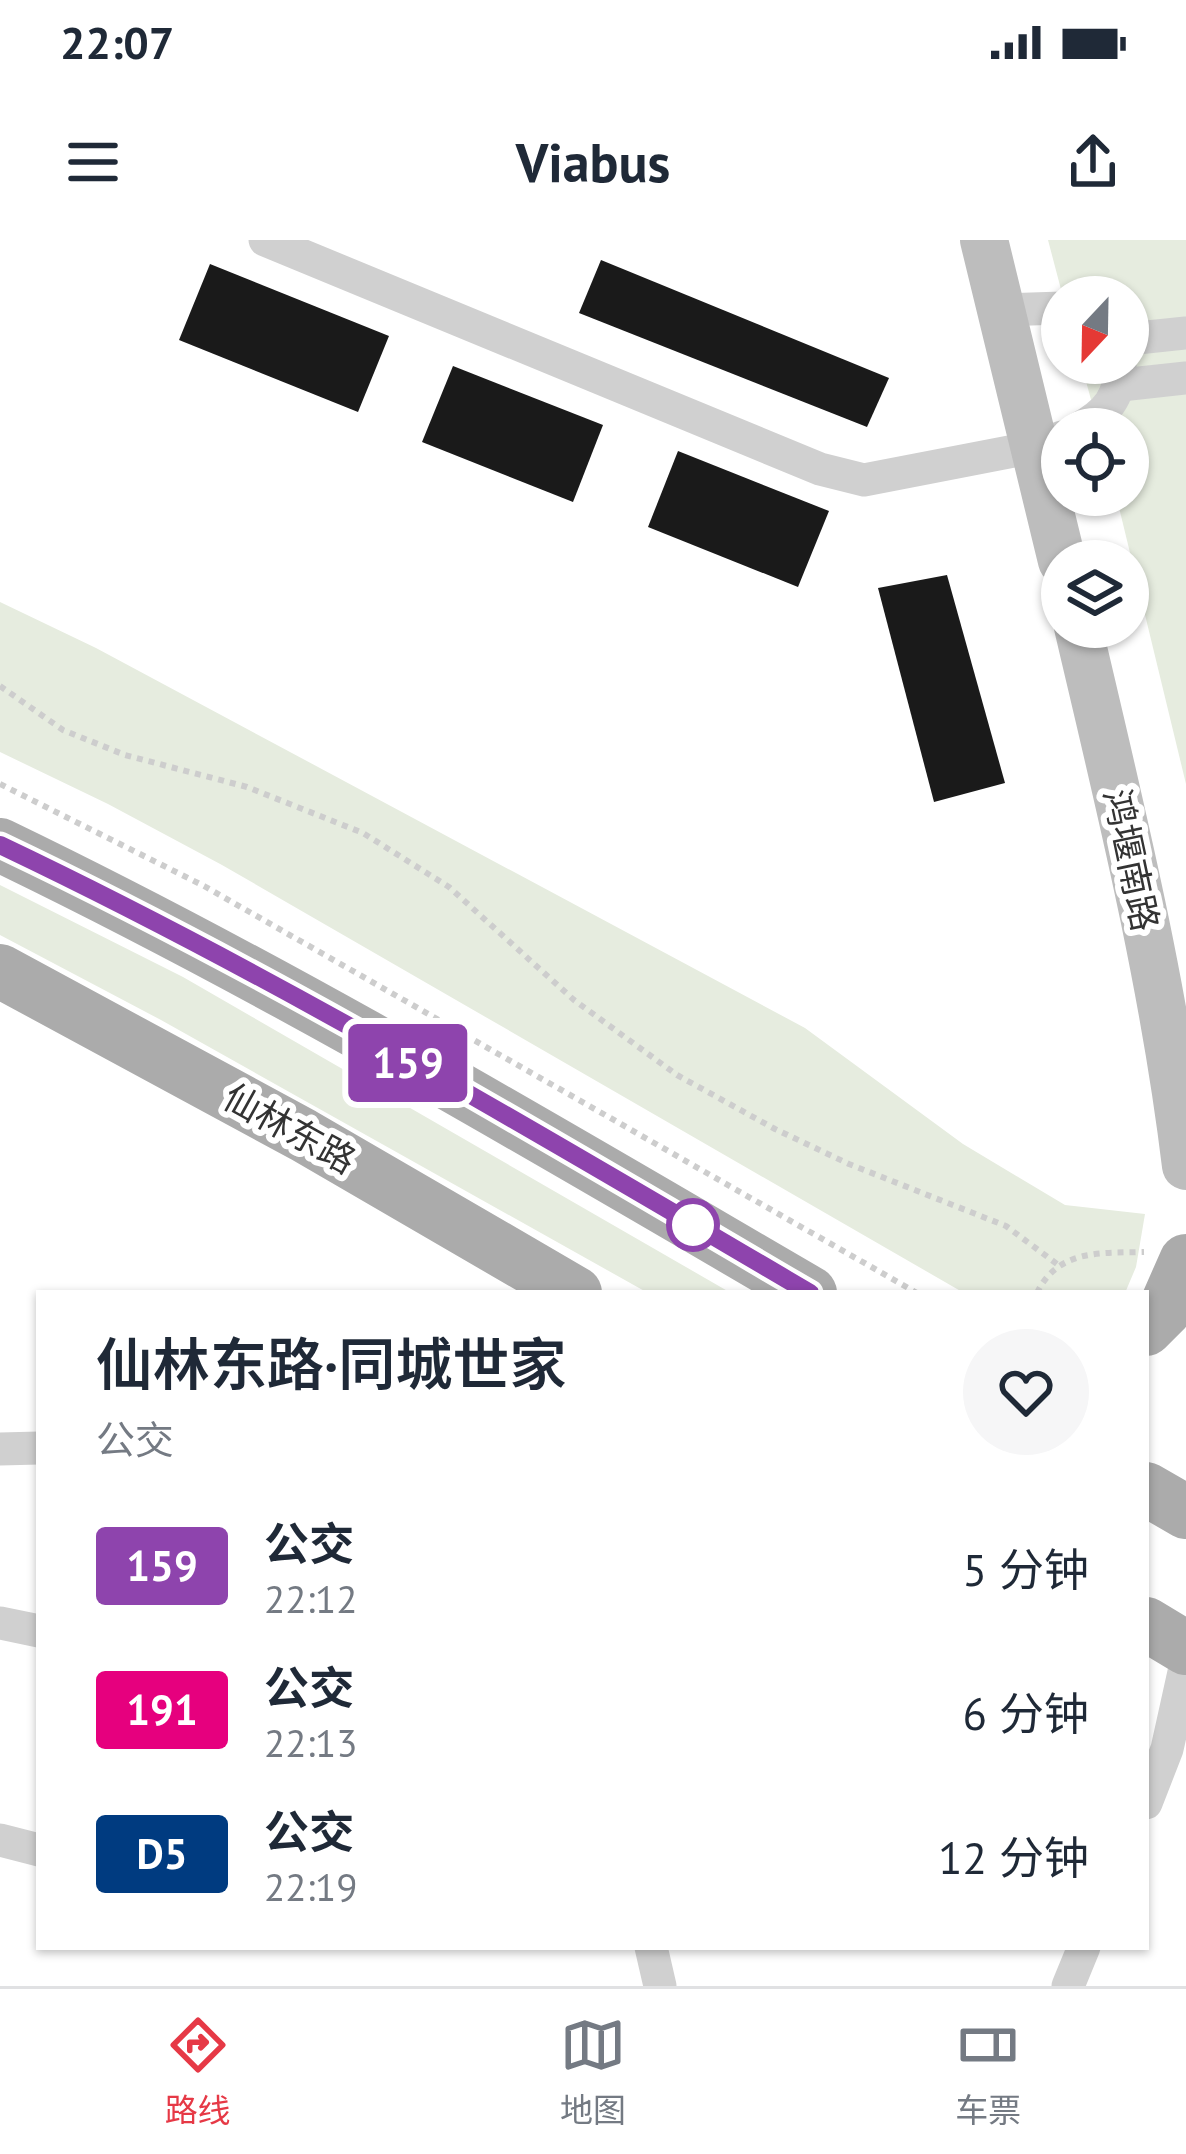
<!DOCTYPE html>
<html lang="zh">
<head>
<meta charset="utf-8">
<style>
	:root { --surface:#fff; --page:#f6f6f7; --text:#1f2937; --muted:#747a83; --line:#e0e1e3; --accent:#e63946 }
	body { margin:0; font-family:"PT Sans","Noto Sans SC",sans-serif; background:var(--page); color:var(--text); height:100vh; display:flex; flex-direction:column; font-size:45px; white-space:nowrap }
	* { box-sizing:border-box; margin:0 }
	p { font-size:39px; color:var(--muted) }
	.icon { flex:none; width:66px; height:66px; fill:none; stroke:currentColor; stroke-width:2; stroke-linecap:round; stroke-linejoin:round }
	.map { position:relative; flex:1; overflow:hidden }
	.sheet { position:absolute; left:36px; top:1050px; width:1113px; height:660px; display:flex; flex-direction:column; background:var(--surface); border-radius:0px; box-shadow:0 3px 9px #0004 }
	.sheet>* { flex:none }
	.badge { padding:0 24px; border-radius:9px; font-size:42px; line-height:78px }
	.needle { width:78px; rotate:202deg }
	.controls { position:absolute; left:1041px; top:36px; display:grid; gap:24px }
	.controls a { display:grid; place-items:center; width:108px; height:108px; border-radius:50%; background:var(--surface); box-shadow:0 3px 9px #0004; font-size:60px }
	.map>.badge { position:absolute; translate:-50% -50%; box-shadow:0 0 0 6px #fff }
	.round { display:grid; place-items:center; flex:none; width:126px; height:126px; border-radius:63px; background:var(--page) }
	.overview { display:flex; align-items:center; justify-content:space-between; height:204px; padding:0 60px }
	h1 { font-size:57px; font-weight:600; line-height:90px }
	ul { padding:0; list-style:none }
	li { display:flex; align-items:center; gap:36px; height:144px; padding:0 60px }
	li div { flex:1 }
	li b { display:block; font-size:45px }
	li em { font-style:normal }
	li .badge { min-width:132px; font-weight:700; text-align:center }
	.status { display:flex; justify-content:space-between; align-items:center; height:84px; padding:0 60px; background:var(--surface); direction:ltr }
	.status svg { height:33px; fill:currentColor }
	header { display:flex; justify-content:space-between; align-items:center; height:156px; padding:0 60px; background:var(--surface); font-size:54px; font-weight:600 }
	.tab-bar { display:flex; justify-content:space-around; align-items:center; height:168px; border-top:3px solid var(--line); background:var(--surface); font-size:33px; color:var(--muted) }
	.tab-bar a { display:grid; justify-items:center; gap:6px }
	.tab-bar .current { color:var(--accent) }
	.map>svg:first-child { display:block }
	.green { fill:#e6ecdf }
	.building { fill:#1a1a1a }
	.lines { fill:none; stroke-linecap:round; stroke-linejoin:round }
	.path { stroke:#cdcdcd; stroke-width:6; stroke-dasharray:6 6; stroke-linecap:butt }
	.street { stroke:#d0d0d0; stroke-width:33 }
	.secondary { stroke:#bdbdbd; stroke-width:48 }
	.primary { stroke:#ababab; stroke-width:54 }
	.line-casing { stroke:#fff; stroke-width:27 }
	.line { stroke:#8e44ad; stroke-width:18 }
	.stop-dot { fill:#fff; stroke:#8e44ad; stroke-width:6 }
	.labels { text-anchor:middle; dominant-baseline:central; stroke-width:12; stroke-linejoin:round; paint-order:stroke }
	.street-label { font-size:36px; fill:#333; stroke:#fff }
</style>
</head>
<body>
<div class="status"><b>22:07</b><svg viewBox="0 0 49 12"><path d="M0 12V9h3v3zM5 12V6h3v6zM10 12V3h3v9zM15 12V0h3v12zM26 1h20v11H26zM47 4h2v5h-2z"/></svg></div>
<header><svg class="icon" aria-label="menu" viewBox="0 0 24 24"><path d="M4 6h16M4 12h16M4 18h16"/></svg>Viabus<svg class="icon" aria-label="share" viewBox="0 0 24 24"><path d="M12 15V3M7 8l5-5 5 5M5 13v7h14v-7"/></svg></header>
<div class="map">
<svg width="1186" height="1746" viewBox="0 0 1186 1746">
	<rect width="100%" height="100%" fill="#fff"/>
	<g class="green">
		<path d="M1048,0H1186V544L1116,255H1128V189H1099L1081,123H1128V57H1063Z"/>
		<path d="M0,362L96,408L805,788L963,904L1065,965L1145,974L1136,1027L1125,1053H964L222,625L108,564L0,512Z"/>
		<path d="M0,645L183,737L731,1053H648L161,780L0,695Z"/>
	</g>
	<g class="building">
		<path d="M601,20L889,138L867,187L579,73Z"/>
		<path d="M210,24L389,96L358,172L179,100Z"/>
		<path d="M453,126L603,185L573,262L422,202Z"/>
		<path d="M678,211L829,271L798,347L648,287Z"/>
		<path d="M947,335L1005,543L934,562L878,348Z"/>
	</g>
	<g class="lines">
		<g class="path">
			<path d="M0,446L63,490L125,515L247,547L363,593L449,647L574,760L677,835L775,889L849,924L1006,986L1057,1024"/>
			<path d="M0,544L204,646L917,1053"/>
			<path d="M1037,1053C1058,1009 1101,1013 1144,1012"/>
		</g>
		<g class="street">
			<path d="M265,0L820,229L864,240L1035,207L1062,197"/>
			<path d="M1003,70L1062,68"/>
			<path d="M1128,99L1186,93"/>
			<path d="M1121,145L1186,138"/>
			<path d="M1078,189C1107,173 1121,157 1120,123"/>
			<path d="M0,1209L39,1208"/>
			<path d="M0,1383L39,1391"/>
			<path d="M1146,1563L1167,1509L1186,1423"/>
			<path d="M0,1600L39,1610"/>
			<path d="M651,1707L660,1746"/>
			<path d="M1068,1746L1084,1707"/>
		</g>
		<g class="secondary">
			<path d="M984,0L1062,321"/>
			<path d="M1078,387C1120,566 1164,743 1186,926"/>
		</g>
		<g class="primary">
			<path d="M0,605C278,739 544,898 810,1053"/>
			<path d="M0,731L303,895L575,1053"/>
			<path d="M1146,1089L1164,1071L1186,1021"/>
			<path d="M1146,1249L1186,1272"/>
			<path d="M1146,1384L1186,1408"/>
		</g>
	</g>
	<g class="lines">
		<g class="line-casing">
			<path id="line" d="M0,605C278,737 544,897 810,1053"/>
		</g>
		<use href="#line" class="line"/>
	</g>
	<circle class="stop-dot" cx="693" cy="985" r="24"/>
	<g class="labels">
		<g class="street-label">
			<text transform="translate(1132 620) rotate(78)">鸿堰南路</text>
			<text transform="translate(290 888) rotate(29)">仙林东路</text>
		</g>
	</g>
</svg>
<div class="controls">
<a><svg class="needle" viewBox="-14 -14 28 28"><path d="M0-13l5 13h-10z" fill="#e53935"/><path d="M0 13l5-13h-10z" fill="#747a83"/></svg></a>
<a><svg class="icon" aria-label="locate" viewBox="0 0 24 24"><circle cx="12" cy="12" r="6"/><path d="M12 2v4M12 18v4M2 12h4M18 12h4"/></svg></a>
<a><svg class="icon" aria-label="layers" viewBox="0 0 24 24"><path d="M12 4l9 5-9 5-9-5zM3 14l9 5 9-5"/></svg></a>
</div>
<b class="badge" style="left:408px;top:823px;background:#8e44ad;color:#fff">159</b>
<section class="sheet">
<div class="overview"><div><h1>仙林东路·同城世家</h1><p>公交</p></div><a class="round"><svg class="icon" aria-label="heart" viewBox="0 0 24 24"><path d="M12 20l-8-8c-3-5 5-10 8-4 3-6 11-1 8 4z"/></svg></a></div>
<ul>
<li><span class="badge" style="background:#8e44ad;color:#fff">159</span><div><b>公交</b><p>22:12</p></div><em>5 分钟</em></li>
<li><span class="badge" style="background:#e6007e;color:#fff">191</span><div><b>公交</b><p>22:13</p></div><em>6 分钟</em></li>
<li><span class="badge" style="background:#003b80;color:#fff">D5</span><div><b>公交</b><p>22:19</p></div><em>12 分钟</em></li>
</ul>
</section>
</div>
<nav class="tab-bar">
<a class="current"><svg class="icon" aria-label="directions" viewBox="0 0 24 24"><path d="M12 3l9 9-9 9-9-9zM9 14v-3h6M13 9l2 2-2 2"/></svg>路线</a>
<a><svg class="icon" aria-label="map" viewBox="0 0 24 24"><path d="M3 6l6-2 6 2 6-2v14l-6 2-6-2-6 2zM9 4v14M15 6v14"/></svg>地图</a>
<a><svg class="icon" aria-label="tickets" viewBox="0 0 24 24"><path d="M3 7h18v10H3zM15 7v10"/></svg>车票</a>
</nav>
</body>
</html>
